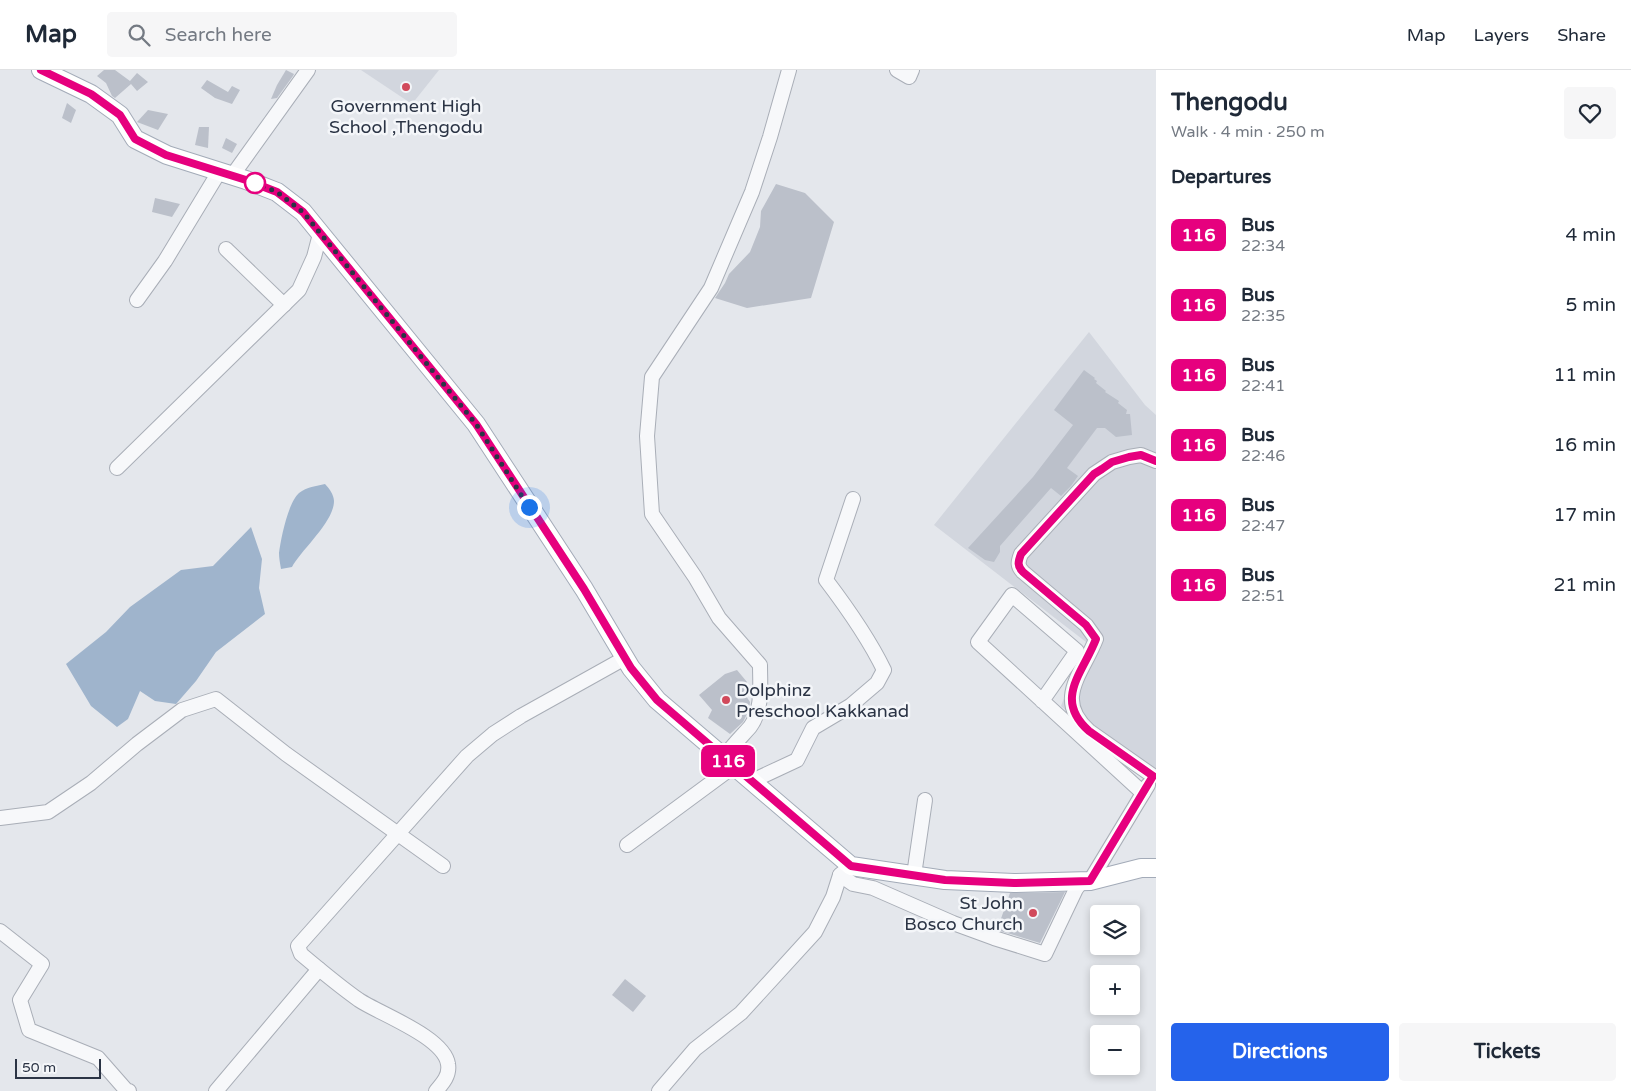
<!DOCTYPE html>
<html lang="en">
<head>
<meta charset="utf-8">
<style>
	:root { --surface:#fff; --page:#f6f6f7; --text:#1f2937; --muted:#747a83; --line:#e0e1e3; --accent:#2563eb }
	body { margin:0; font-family:"Varela Round",sans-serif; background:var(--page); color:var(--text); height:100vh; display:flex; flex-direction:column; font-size:19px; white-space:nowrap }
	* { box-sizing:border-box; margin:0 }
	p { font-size:16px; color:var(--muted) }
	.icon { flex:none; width:28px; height:28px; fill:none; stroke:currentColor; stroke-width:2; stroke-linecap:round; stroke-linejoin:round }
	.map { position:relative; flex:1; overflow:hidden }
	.details { display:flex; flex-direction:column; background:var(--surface); width:475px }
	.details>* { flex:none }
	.badge { padding:0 10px; border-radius:8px; font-size:18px; line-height:32px }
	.buttons { position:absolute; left:1090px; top:835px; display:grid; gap:10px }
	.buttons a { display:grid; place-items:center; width:50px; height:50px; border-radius:5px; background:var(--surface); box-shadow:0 2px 8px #0003; font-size:25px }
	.scale { position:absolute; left:15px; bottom:12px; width:86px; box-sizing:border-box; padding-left:5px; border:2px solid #2b3445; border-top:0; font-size:14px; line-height:18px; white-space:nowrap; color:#2b3445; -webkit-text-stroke:4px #f4f6f9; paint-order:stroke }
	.you { position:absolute; width:25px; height:25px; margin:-12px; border:4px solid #fff; border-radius:50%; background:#1a73e8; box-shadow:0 0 0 8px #1a73e833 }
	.map>.badge { position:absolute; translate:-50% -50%; box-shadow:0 0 0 2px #fff }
	h2 { padding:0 15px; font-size:19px; line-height:45px }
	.round { display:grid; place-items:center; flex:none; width:52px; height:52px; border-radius:5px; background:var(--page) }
	.head { display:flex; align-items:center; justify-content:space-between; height:85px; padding:0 15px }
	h1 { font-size:24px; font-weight:800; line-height:38px }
	.button { display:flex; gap:10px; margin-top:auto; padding:10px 15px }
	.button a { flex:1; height:58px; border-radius:5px; background:var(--accent); color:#fff; font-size:20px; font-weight:800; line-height:58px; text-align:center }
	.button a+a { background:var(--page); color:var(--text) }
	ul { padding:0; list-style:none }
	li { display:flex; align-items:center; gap:15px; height:70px; padding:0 15px }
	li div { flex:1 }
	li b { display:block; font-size:19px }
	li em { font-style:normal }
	li .badge { min-width:55px; font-weight:700; text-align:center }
	header { display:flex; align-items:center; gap:30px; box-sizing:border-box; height:70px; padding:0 25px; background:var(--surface); border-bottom:1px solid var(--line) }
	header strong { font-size:24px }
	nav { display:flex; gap:28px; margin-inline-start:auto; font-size:18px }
	.search { width:350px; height:45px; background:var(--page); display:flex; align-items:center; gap:12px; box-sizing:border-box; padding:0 18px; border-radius:5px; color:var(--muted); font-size:19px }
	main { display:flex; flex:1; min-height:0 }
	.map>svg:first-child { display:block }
	.built { fill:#d2d6de }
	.water { fill:#9fb4cc }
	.building { fill:#bbc0ca }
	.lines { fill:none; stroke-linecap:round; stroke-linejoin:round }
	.minor-casing { stroke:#a9aeb7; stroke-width:16 }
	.major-casing { stroke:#a3abb8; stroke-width:20 }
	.minor { stroke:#f7f8fa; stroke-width:14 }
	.major { stroke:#fff; stroke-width:18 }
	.line-casing { stroke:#fff; stroke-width:11 }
	.line { stroke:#e6007e; stroke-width:8 }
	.walk { stroke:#2b3445; stroke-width:5; stroke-dasharray:0 9 }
	.poi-dot { fill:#d1495b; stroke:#f4f6f9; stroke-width:2 }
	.stop-dot { fill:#fff; stroke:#e6007e; stroke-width:2.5 }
	.labels { text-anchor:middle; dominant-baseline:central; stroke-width:5; stroke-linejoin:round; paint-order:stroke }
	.poi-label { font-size:18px; fill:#2b3445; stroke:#f4f6f9 }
</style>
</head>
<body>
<header>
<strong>Map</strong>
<div class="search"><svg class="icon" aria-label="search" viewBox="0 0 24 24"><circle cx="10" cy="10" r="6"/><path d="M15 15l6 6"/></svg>Search here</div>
<nav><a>Map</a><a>Layers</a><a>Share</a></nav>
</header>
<main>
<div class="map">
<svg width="1156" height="1021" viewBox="0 0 1156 1021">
	<rect width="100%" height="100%" fill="#e4e7ec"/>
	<g class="built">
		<path d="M361,0H439L412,34Z"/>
		<path d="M1089,262L1145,335L1156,345V701L1149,713L1061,636L1086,572L934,455Z"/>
	</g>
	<g class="water">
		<path d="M325,414C329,418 334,425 334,431C334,452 301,480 292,497L281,499C280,493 279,488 279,483C281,468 288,433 299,423C307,417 316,416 325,414Z"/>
		<path d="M251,457L262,489L259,518L265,544L216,582L196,611L176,634L155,631L140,621L128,649L117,657L91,636L66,594L106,562L130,537L181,500L213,496Z"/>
	</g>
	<g class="building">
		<path d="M104,0H115L130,11L137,3L148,12L137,21L131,14L115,28L112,26L106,13L97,6Z"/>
		<path d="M286,0L294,4L293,6L277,28L271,29L277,15Z"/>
		<path d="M207,10L228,22L232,16L240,20L232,34L215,28L201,18Z"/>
		<path d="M67,33L76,40L71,53L62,48Z"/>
		<path d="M148,40L168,44L158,60L137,52Z"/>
		<path d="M199,57H209L208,78L195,75Z"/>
		<path d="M226,68L237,74L232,83L222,78Z"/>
		<path d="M776,114L805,123L834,152L811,228L747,238L715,228L725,213L729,204L750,182L760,157L761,141Z"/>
		<path d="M155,128L180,134L172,147L152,142Z"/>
		<path d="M1084,300L1095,308L1094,309L1097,311L1096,313L1106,321L1105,322L1119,331L1118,333L1127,340L1126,344H1130L1132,365L1116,367L1105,358H1097L1067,398L1078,406L1071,416L1061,426L1051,418L1000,476V482L994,492L985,490L968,478L1033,407L1073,355L1054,340Z"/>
		<path d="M737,600L747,612L744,623L750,632L749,640L743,652L730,664L708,648L712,640L699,625L725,604Z"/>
		<path d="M1065,822L1040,873L997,860L1010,823Z"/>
		<path d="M625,909L646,926L633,942L612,925Z"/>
	</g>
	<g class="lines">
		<g class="minor-casing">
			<g id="minor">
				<path d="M897,0L909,7L912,0"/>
				<path d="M232,106L308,0"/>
				<path d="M226,179L284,235"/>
				<path d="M137,230L165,191L219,102"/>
				<path d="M117,398L299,220L314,187L320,164"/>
				<path d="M1042,631L1077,581L1012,525L978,572L1143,723"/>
				<path d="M724,687C732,676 741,667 750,657C763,640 760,615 760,595L719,548L695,507L652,444L647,366L652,307L711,218L752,122L770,67L789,0"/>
				<path d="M1153,706L1089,661C1053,629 1083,603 1096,569L1086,555L1023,502C1017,496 1018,492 1021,484L1094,404L1112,392L1129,387L1141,385L1156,391"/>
				<path d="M752,711L797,690L813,658L850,636L877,613L884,600C868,567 848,539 826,510L853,429"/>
				<path d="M0,748L48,742L91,713L137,674L182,640L216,629L286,684L443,796"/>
				<path d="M627,775L734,696"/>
				<path d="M851,796L840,805L853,814L873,818L953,853L994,868L1045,884L1076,819L1082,811"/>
				<path d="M914,805L925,730"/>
				<path d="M1090,811L1148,715"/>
				<path d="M0,861L42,894L20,930L29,960L98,988L127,1021H129"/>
				<path d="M216,1021L319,899"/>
				<path d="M436,1021C443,1013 450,1005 448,994C444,967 380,944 359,930C339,916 320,900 301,884L298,876L467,686L493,664L521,646L625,588"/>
				<path d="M659,1021L695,979L741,943L815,862L833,827L840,805"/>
			</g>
		</g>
		<g class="major-casing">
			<path id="major" d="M41,0L91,24L120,45L135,69L167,85L246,110L277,122L303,142L476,354L584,519L631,598L657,630L851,796L945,810L1014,813L1090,811L1141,798H1156"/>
		</g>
		<use href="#minor" class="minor"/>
		<use href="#major" class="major"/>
	</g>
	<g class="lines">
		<g class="line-casing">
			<path id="line" d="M41,0L91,24L120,45L135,69L166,85L246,110L277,122L303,142L476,354L584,519L631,598L657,630L851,796L945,810L1014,813L1090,811L1153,706L1089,661C1053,629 1083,603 1096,569L1086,555L1023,502C1017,496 1018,492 1021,484L1094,404L1102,399L1112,392L1129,387L1141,385L1156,391"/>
		</g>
		<use href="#line" class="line"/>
		<path class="walk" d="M255,113L277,122L303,142L476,354L529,437"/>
	</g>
	<g class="poi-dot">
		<circle cx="406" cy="17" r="5"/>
		<circle cx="726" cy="630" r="5"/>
		<circle cx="1033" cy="843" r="5"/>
	</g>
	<circle class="stop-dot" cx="255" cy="113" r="10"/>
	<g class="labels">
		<g class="poi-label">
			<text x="406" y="36">Government High<tspan x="406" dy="21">School ,Thengodu</tspan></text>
			<text x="736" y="620" text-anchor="start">Dolphinz<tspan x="736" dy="21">Preschool Kakkanad</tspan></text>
			<text x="1023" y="833" text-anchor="end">St John<tspan x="1023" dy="21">Bosco Church</tspan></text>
		</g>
	</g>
</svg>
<div class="buttons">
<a><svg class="icon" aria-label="layers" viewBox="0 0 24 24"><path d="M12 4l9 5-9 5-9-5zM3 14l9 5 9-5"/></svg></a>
<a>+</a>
<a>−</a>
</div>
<div class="scale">50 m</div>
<div class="you" style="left:529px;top:437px"></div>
<b class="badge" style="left:728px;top:691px;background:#e6007e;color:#fff">116</b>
</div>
<section class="details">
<div class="head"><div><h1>Thengodu</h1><p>Walk · 4 min · 250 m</p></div><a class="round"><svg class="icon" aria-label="heart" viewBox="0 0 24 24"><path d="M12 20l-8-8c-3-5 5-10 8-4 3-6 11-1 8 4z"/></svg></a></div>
<h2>Departures</h2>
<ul>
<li><span class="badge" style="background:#e6007e;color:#fff">116</span><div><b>Bus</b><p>22:34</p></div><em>4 min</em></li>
<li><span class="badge" style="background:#e6007e;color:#fff">116</span><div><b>Bus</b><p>22:35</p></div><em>5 min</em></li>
<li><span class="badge" style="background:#e6007e;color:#fff">116</span><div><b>Bus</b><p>22:41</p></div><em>11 min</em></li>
<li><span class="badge" style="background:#e6007e;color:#fff">116</span><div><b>Bus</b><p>22:46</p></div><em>16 min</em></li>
<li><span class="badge" style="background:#e6007e;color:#fff">116</span><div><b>Bus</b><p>22:47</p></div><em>17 min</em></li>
<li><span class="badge" style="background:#e6007e;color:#fff">116</span><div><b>Bus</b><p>22:51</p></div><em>21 min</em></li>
</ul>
<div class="button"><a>Directions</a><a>Tickets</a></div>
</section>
</main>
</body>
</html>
